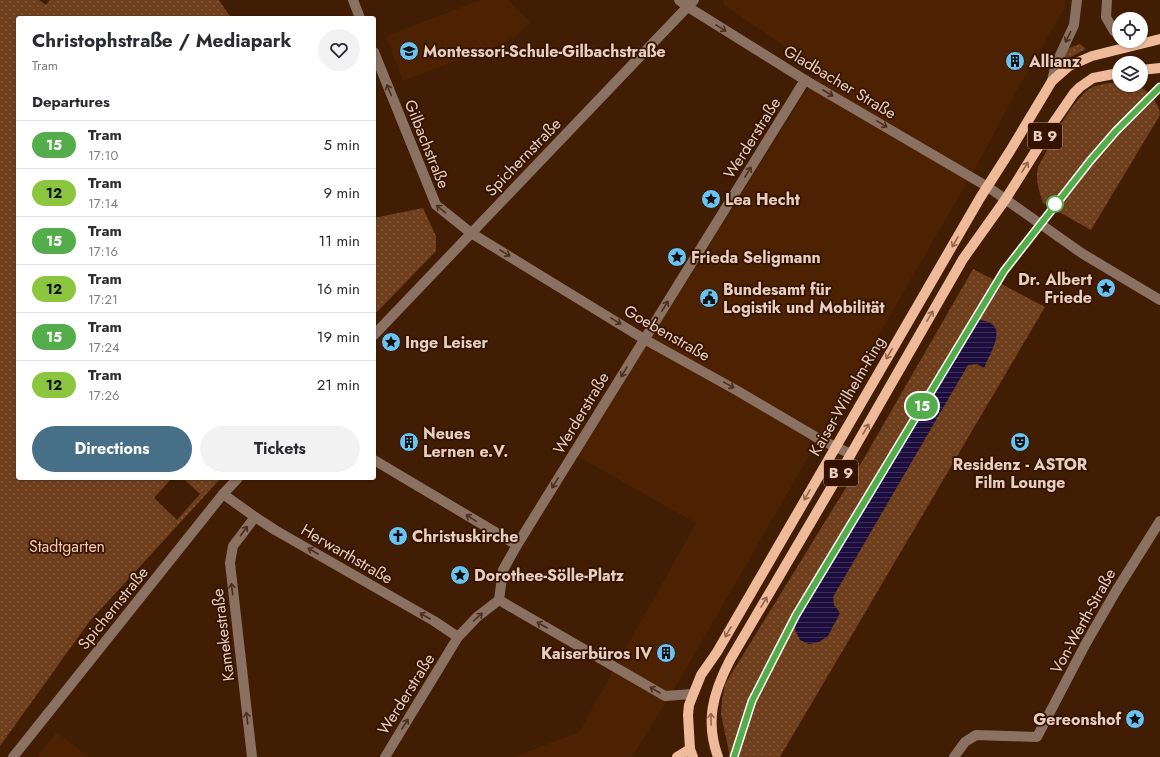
<!DOCTYPE html>
<html lang="en">
<head>
<meta charset="utf-8">
<style>
	:root { --surface:#fff; --page:#f2f2f3; --text:#2b2b33; --muted:#7c7c81; --line:#e1e1e2; --accent:#476f88 }
	body { margin:0; font-family:Jost,sans-serif; background:var(--page); color:var(--text); height:100vh; display:flex; flex-direction:column; font-size:15px; white-space:nowrap }
	* { box-sizing:border-box; margin:0 }
	p { font-size:13px; color:var(--muted) }
	.icon { flex:none; width:22px; height:22px; fill:none; stroke:currentColor; stroke-width:2; stroke-linecap:round; stroke-linejoin:round }
	.map { position:relative; flex:1; overflow:hidden }
	.details { position:absolute; left:16px; top:16px; width:360px; height:464px; display:flex; flex-direction:column; background:var(--surface); border-radius:4px; box-shadow:0 1px 3px #0004 }
	.details>* { flex:none }
	.badge { padding:0 8px; border-radius:13px; font-size:14px; line-height:26px }
	.buttons { position:absolute; left:1112px; top:12px; display:grid; gap:8px }
	.buttons a { display:grid; place-items:center; width:36px; height:36px; border-radius:50%; background:var(--surface); box-shadow:0 1px 3px #0004; font-size:20px }
	.map>.badge { position:absolute; translate:-50% -50%; box-shadow:0 0 0 2px #fff }
	h2 { padding:0 16px; font-size:15px; line-height:36px }
	.round { display:grid; place-items:center; flex:none; width:42px; height:42px; border-radius:21px; background:var(--page) }
	.head { display:flex; align-items:center; justify-content:space-between; height:68px; padding:0 16px }
	h1 { font-size:19px; font-weight:700; line-height:30px }
	.cta { display:flex; gap:8px; margin-top:auto; padding:8px 16px }
	.cta a { flex:1; height:46px; border-radius:24px; background:var(--accent); color:#fff; font-size:16px; font-weight:700; line-height:46px; text-align:center }
	.cta a+a { background:var(--page); color:var(--text) }
	ul { padding:0; list-style:none }
	li { display:flex; align-items:center; gap:12px; height:48px; padding:0 16px; border-top:1px solid var(--line) }
	li div { flex:1 }
	li b { display:block; font-size:15px }
	li em { font-style:normal }
	li .badge { min-width:44px; font-weight:700; text-align:center }
	.map>svg:first-child { display:block }
	.built { fill:#4c2202 }
	.green { fill:url(#green-dots) }
	.water { fill:url(#water-rules) }
	.lines { fill:none; stroke-linecap:round; stroke-linejoin:round }
	.minor { stroke:#8a7162; stroke-width:10 }
	.major { stroke:#eeba9a; stroke-width:10 }
	.oneway { stroke:#4e2f1d }
	.oneway2 { stroke:#92664d }
	.line-casing { stroke:#fff; stroke-width:9 }
	.line { stroke:#54ad4b; stroke-width:6 }
	.stop-dot { fill:#fff; stroke:#54ad4b; stroke-width:2 }
	.labels { text-anchor:middle; dominant-baseline:central; stroke-width:3.5; stroke-linejoin:round; paint-order:stroke }
	.shield { fill:#351300; stroke:#b29787; stroke-width:1 }
	.shield-label { font-size:15px; font-weight:bold; fill:#e7cfc1 }
	.poi-label { font-size:16px; font-weight:bold; fill:#e7cfc1; stroke:#351300; text-anchor:start }
	.street-label { font-size:16px; fill:#e7cfc1; stroke:#351300 }
	.park-label { font-size:16px; fill:#fccaac; stroke:#351300 }
</style>
</head>
<body>
<div class="map">
<svg width="1160" height="757" viewBox="0 0 1160 757">
	<defs>
		<pattern id="green-dots" width="8" height="8" patternUnits="userSpaceOnUse"><rect width="8" height="8" fill="#6e3e1d"/><path d="M2 2h.1M6 6h.1" fill="none" stroke="#83593c" stroke-width="1.8" stroke-linecap="round"/></pattern>
		<pattern id="water-rules" width="6" height="5" patternUnits="userSpaceOnUse"><rect width="6" height="5" fill="#1c0d3e"/><path d="M0 2.5h6" fill="none" stroke="#3d2f58"/></pattern>
	</defs>
	<rect width="100%" height="100%" fill="#401d03"/>
	<g class="built">
		<path d="M480,0H508L530,22L515,37L503,43L403,81L386,36Z"/>
		<path d="M723,0H1065V8L1016,92L976,167L679,681L632,757H513L579,732L696,523L577,456L819,70L724,5Z"/>
		<path d="M57,732L86,755L89,757H37Z"/>
	</g>
	<g class="green">
		<path d="M0,0H39L46,5L50,0H219L231,18H18V478H172L154,498L177,520L200,494L183,478H221L89,622L0,746Z"/>
		<path d="M1080,44L1086,49L1065,60L1064,55L1069,48Z"/>
		<path d="M1119,82V85C1124,85 1130,84 1135,85C1146,87 1160,104 1160,115L1091,230L1043,203C1039,191 1035,179 1038,167C1050,146 1070,102 1089,89C1097,84 1110,83 1119,82Z"/>
		<path d="M423,208L436,236V251L374,315V218Z"/>
		<path d="M973,269L1045,307L780,757H730L721,714L722,700L725,684L863,460Z"/>
	</g>
	<path class="water" d="M978,320C1012,322 990,352 984,368L977,364L968,365L833,597L834,605L840,613L828,636L819,642L809,644L800,640L796,632L794,624L799,613L964,332L970,323Z"/>
	<g class="lines">
		<g class="minor">
			<path d="M353,0L360,18"/>
			<path d="M679,0L688,7L805,80L988,187L1083,254L1160,300"/>
			<path d="M1107,0L1106,17L1114,31L1119,35"/>
			<path d="M374,52L436,205L471,233L644,339L736,390L821,440L851,454"/>
			<path d="M1052,81L1056,64L1074,25L1077,0"/>
			<path d="M374,335L694,0"/>
			<path d="M374,460L517,545"/>
			<path d="M223,494L255,517L275,530L434,621L458,637"/>
			<path d="M499,600L665,696L692,694"/>
			<path d="M13,757L223,494L238,478"/>
			<path d="M252,757L230,563L233,546L255,517"/>
			<path d="M385,757L458,637L477,617L499,600L503,570L517,545L805,80"/>
			<path d="M954,757L965,742L976,735L1037,737L1085,645L1116,591L1160,521"/>
		</g>
		<g class="major">
			<path d="M1141,70L1160,68"/>
			<path d="M677,757L690,749"/>
			<path d="M693,757L690,749L688,715L689,705L701,675L717,652L980,198L1010,151L1052,81L1069,66L1092,56L1160,39"/>
			<path d="M718,757C705,721 713,693 730,660L851,454L963,259L1005,200L1054,122L1074,93L1080,87L1093,78L1119,73"/>
		</g>
	</g>
	<defs><path id="oneway-shaft" d="M-6 0H5M1.5-3L5.5 0L1.5 3" fill="none" stroke-width="1.6" stroke-linecap="round" stroke-linejoin="round"/></defs>
	<g class="oneway">
		<use href="#oneway-shaft" transform="translate(721 28) rotate(32)"/>
		<use href="#oneway-shaft" transform="translate(1068 37) rotate(116)"/>
		<use href="#oneway-shaft" transform="translate(389 90) rotate(-112)"/>
		<use href="#oneway-shaft" transform="translate(828 93) rotate(30)"/>
		<use href="#oneway-shaft" transform="translate(882 124) rotate(31)"/>
		<use href="#oneway-shaft" transform="translate(748 172) rotate(-58)"/>
		<use href="#oneway-shaft" transform="translate(441 209) rotate(-140)"/>
		<use href="#oneway-shaft" transform="translate(505 253) rotate(31)"/>
		<use href="#oneway-shaft" transform="translate(665 306) rotate(-58)"/>
		<use href="#oneway-shaft" transform="translate(616 321) rotate(31)"/>
		<use href="#oneway-shaft" transform="translate(624 372) rotate(121)"/>
		<use href="#oneway-shaft" transform="translate(729 385) rotate(29)"/>
		<use href="#oneway-shaft" transform="translate(555 483) rotate(122)"/>
		<use href="#oneway-shaft" transform="translate(471 518) rotate(-149)"/>
		<use href="#oneway-shaft" transform="translate(244 531) rotate(-53)"/>
		<use href="#oneway-shaft" transform="translate(313 551) rotate(-150)"/>
		<use href="#oneway-shaft" transform="translate(232 589) rotate(-97)"/>
		<use href="#oneway-shaft" transform="translate(425 616) rotate(-150)"/>
		<use href="#oneway-shaft" transform="translate(478 617) rotate(-42)"/>
		<use href="#oneway-shaft" transform="translate(542 625) rotate(-150)"/>
		<use href="#oneway-shaft" transform="translate(655 690) rotate(-150)"/>
		<use href="#oneway-shaft" transform="translate(247 718) rotate(-97)"/>
		<use href="#oneway-shaft" transform="translate(405 724) rotate(-58)"/>
	</g>
	<g class="oneway2">
		<use href="#oneway-shaft" transform="translate(1025 167) rotate(-58)"/>
		<use href="#oneway-shaft" transform="translate(955 242) rotate(120)"/>
		<use href="#oneway-shaft" transform="translate(930 316) rotate(-60)"/>
		<use href="#oneway-shaft" transform="translate(889 354) rotate(120)"/>
		<use href="#oneway-shaft" transform="translate(866 429) rotate(-60)"/>
		<use href="#oneway-shaft" transform="translate(807 495) rotate(120)"/>
		<use href="#oneway-shaft" transform="translate(764 602) rotate(-59)"/>
		<use href="#oneway-shaft" transform="translate(728 632) rotate(120)"/>
		<use href="#oneway-shaft" transform="translate(711 719) rotate(-91)"/>
	</g>
	<g class="lines">
		<g class="line-casing">
			<path id="line" d="M734,757L752,701L796,615L1004,271L1090,161L1116,131L1160,87"/>
		</g>
		<use href="#line" class="line"/>
	</g>
	<defs>
		<g id="school-disc" transform="scale(1)"><circle r="9.5" fill="#69c3f1" stroke="#351300"/><path d="M0-5L7-2L0 1L-7-2ZM-4 1L0 2.5L4 1V4Q0 6-4 4Z" fill="#111"/></g>
		<g id="building-disc" transform="scale(1)"><circle r="9.5" fill="#69c3f1" stroke="#351300"/><path d="M-4-6H4V6H1V3H-1V6H-4ZM-2.5-4.3h1.7v1.8h-1.7ZM.8-4.3h1.7v1.8H.8ZM-2.5-1h1.7V.8h-1.7ZM.8-1h1.7V.8H.8Z" fill="#111"/></g>
		<g id="sight-disc" transform="scale(1)"><circle r="9.5" fill="#69c3f1" stroke="#351300"/><path d="M0-6L1.8-2.2L6-1.7L2.9 1.2L3.7 5.4L0 3.3L-3.7 5.4L-2.9 1.2L-6-1.7L-1.8-2.2Z" fill="#111"/></g>
		<g id="civic-disc" transform="scale(1)"><circle r="9.5" fill="#69c3f1" stroke="#351300"/><path d="M-.6-6.5H3V-4.5H.6V-3L4-1V1h2V6H-6V1h2V-1L-.6-3ZM-1.2 2.5V6h2.4V2.5Z" fill="#111"/></g>
		<g id="theatre-disc" transform="scale(1)"><circle r="9.5" fill="#69c3f1" stroke="#351300"/><path d="M-5-5.5Q0-4 5-5.5V0Q5 5 0 6Q-5 5-5 0ZM-3.3-2.5H-1v1.5H-3.3ZM1-2.5H3.3v1.5H1ZM-2.8 1Q0 5.5 2.8 1Z" fill="#111"/></g>
		<g id="church-disc" transform="scale(1)"><circle r="9.5" fill="#69c3f1" stroke="#351300"/><path d="M-1.2-6h2.4v3.5h3.3v2.4h-3.3V6h-2.4V-.1h-3.3v-2.4h3.3Z" fill="#111"/></g>
	</defs>
	<g fill-rule="evenodd">
		<use href="#school-disc" x="409" y="51"/>
		<use href="#building-disc" x="1015" y="61"/>
		<use href="#sight-disc" x="711" y="199"/>
		<use href="#sight-disc" x="677" y="257"/>
		<use href="#sight-disc" x="1106" y="288"/>
		<use href="#civic-disc" x="709" y="298"/>
		<use href="#sight-disc" x="391" y="342"/>
		<use href="#building-disc" x="409" y="442"/>
		<use href="#theatre-disc" x="1020" y="442"/>
		<use href="#church-disc" x="398" y="536"/>
		<use href="#sight-disc" x="460" y="575"/>
		<use href="#building-disc" x="666" y="653"/>
		<use href="#sight-disc" x="1135" y="719"/>
	</g>
	<circle class="stop-dot" cx="1055" cy="204" r="8"/>
	<g class="labels">
		<g class="shield">
			<rect x="1028" y="123" width="34" height="26" rx="3"/>
			<rect x="824" y="460" width="34" height="26" rx="3"/>
		</g>
		<g class="shield-label">
			<text x="1045" y="136">B 9</text>
			<text x="841" y="473">B 9</text>
		</g>
		<g class="poi-label">
			<text x="423" y="51">Montessori-Schule-Gilbachstraße</text>
			<text x="1029" y="61">Allianz</text>
			<text x="725" y="199">Lea Hecht</text>
			<text x="691" y="257">Frieda Seligmann</text>
			<text x="1092" y="279" text-anchor="end">Dr. Albert<tspan x="1092" dy="18">Friede</tspan></text>
			<text x="723" y="289">Bundesamt für<tspan x="723" dy="18">Logistik und Mobilität</tspan></text>
			<text x="405" y="342">Inge Leiser</text>
			<text x="423" y="433">Neues<tspan x="423" dy="18">Lernen e.V.</tspan></text>
			<text x="1020" y="464" text-anchor="middle">Residenz - ASTOR<tspan x="1020" dy="18">Film Lounge</tspan></text>
			<text x="412" y="536">Christuskirche</text>
			<text x="474" y="575">Dorothee-Sölle-Platz</text>
			<text x="652" y="653" text-anchor="end">Kaiserbüros IV</text>
			<text x="1121" y="719" text-anchor="end">Gereonshof</text>
		</g>
		<g class="street-label">
			<text transform="translate(840 82) rotate(31)">Gladbacher Straße</text>
			<text transform="translate(752 138) rotate(-58)">Werderstraße</text>
			<text transform="translate(427 144) rotate(68)">Gilbachstraße</text>
			<text transform="translate(523 157) rotate(-46)">Spichernstraße</text>
			<text transform="translate(667 333) rotate(30)">Goebenstraße</text>
			<text transform="translate(847 396) rotate(-60)">Kaiser-Wilhelm-Ring</text>
			<text transform="translate(581 413) rotate(-59)">Werderstraße</text>
			<text transform="translate(347 554) rotate(30)">Herwarthstraße</text>
			<text transform="translate(113 608) rotate(-51)">Spichernstraße</text>
			<text transform="translate(1083 621) rotate(-61)">Von-Werth-Straße</text>
			<text transform="translate(223 635) rotate(-97)">Kamekestraße</text>
			<text transform="translate(406 694) rotate(-58)">Werderstraße</text>
		</g>
		<g class="park-label">
			<text x="67" y="546">Stadtgarten</text>
		</g>
	</g>
</svg>
<div class="buttons">
<a><svg class="icon" aria-label="locate" viewBox="0 0 24 24"><circle cx="12" cy="12" r="6"/><path d="M12 2v4M12 18v4M2 12h4M18 12h4"/></svg></a>
<a><svg class="icon" aria-label="layers" viewBox="0 0 24 24"><path d="M12 4l9 5-9 5-9-5zM3 14l9 5 9-5"/></svg></a>
</div>
<b class="badge" style="left:922px;top:406px;background:#54ad4b;color:#fff">15</b>
<section class="details">
<div class="head"><div><h1>Christophstraße / Mediapark</h1><p>Tram</p></div><a class="round"><svg class="icon" aria-label="heart" viewBox="0 0 24 24"><path d="M12 20l-8-8c-3-5 5-10 8-4 3-6 11-1 8 4z"/></svg></a></div>
<h2>Departures</h2>
<ul>
<li><span class="badge" style="background:#54ad4b;color:#fff">15</span><div><b>Tram</b><p>17:10</p></div><em>5 min</em></li>
<li><span class="badge" style="background:#8cc63f;color:#111">12</span><div><b>Tram</b><p>17:14</p></div><em>9 min</em></li>
<li><span class="badge" style="background:#54ad4b;color:#fff">15</span><div><b>Tram</b><p>17:16</p></div><em>11 min</em></li>
<li><span class="badge" style="background:#8cc63f;color:#111">12</span><div><b>Tram</b><p>17:21</p></div><em>16 min</em></li>
<li><span class="badge" style="background:#54ad4b;color:#fff">15</span><div><b>Tram</b><p>17:24</p></div><em>19 min</em></li>
<li><span class="badge" style="background:#8cc63f;color:#111">12</span><div><b>Tram</b><p>17:26</p></div><em>21 min</em></li>
</ul>
<div class="cta"><a>Directions</a><a>Tickets</a></div>
</section>
</div>
</body>
</html>
